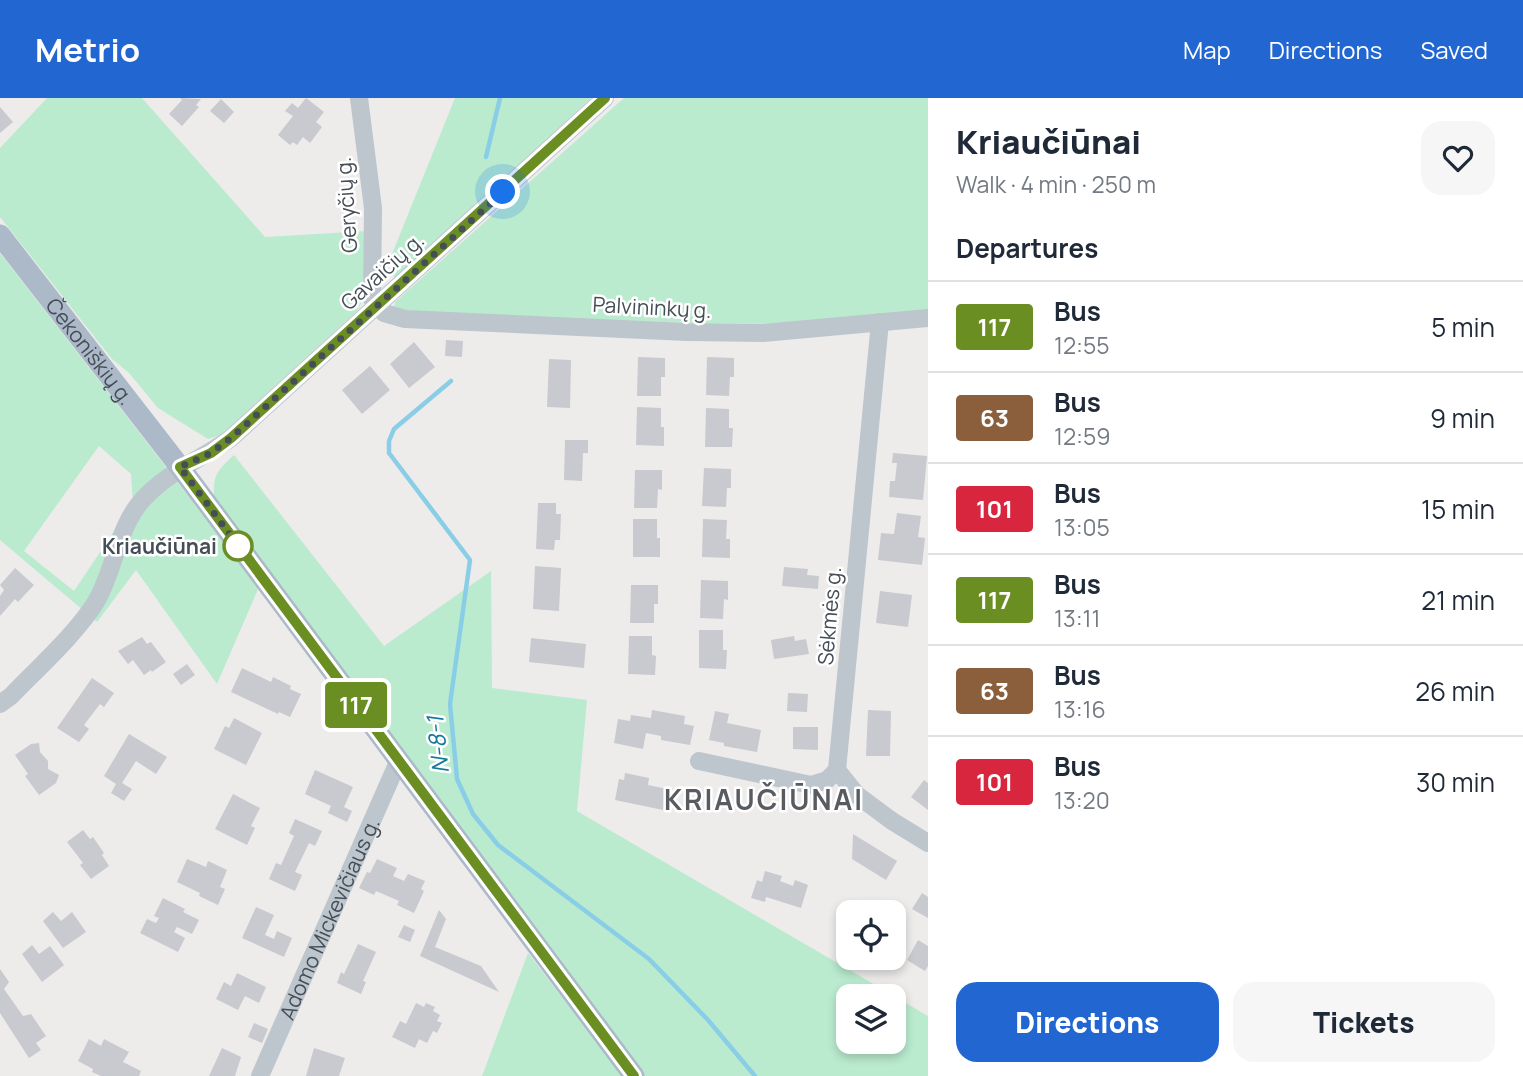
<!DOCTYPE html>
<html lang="en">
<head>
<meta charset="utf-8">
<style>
	:root { --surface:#fff; --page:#f6f6f7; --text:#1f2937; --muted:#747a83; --line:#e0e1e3; --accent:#2267d1 }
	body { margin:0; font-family:Manrope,sans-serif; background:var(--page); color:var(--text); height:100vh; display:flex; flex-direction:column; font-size:26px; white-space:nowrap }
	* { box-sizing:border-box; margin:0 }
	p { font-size:23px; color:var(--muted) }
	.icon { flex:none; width:38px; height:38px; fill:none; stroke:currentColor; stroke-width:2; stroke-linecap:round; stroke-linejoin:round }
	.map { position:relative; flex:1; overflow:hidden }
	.sheet { display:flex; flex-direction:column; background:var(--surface); width:595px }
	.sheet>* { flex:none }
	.badge { padding:0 14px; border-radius:5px; font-size:24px; line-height:46px }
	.buttons { position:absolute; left:836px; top:802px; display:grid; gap:14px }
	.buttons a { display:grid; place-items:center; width:70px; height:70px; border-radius:14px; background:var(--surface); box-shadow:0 4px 10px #0003; font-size:35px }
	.you { position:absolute; width:35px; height:35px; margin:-18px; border:5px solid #fff; border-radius:50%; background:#1a73e8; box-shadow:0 0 0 10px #1a73e833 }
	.map>.badge { position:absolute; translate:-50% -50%; box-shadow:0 0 0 4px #fff }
	h2 { padding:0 28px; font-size:26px; line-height:63px }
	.round { display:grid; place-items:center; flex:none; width:74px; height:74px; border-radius:21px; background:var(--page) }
	.headline { display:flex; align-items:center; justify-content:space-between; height:119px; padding:0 28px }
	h1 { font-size:33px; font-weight:800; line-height:52px }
	.button { display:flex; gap:14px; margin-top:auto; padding:14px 28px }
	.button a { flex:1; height:80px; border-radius:21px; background:var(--accent); color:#fff; font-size:28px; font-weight:800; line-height:80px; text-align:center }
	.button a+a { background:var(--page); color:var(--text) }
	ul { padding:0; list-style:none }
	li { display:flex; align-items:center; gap:21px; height:91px; padding:0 28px; border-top:2px solid var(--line) }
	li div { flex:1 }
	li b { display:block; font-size:26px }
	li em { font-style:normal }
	li .badge { min-width:77px; font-weight:700; text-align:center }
	header { display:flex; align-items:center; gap:42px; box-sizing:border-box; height:98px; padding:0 35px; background:var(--accent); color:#fff }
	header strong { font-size:33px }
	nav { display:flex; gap:38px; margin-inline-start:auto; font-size:24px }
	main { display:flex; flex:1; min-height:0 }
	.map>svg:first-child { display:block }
	.green { fill:#baebcf; fill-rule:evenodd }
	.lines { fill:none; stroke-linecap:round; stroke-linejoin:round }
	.stream { stroke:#89cee6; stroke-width:4.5 }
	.building { fill:#c8cad0 }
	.minor { stroke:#bdc5cd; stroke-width:18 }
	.major { stroke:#acb9c9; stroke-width:21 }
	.line-casing { stroke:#fff; stroke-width:16 }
	.line { stroke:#6b8e23; stroke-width:10 }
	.walk { stroke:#454e57; stroke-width:7; stroke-dasharray:0 12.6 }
	.stop-dot { fill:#fff; stroke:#6b8e23; stroke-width:3.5 }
	.labels { text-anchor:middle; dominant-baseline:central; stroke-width:5; stroke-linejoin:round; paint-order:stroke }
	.street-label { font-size:21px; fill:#454e57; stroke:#fff }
	.stop-label { font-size:21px; font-weight:bold; fill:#454e57; stroke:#fff; text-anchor:end }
	.water-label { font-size:23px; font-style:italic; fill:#14799b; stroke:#fff }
	.district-label { font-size:28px; font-weight:bold; letter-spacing:2px; fill:#585b60; stroke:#fff }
</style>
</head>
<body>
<header>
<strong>Metrio</strong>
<nav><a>Map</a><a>Directions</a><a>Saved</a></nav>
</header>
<main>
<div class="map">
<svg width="928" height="978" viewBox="0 0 928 978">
	<rect width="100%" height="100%" fill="#eeebeb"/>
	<g class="green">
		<path d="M47,0H142L265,139L367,133C366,157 371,192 357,213L221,337L208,341L158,310L129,275L112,261L0,119V50Z"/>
		<path d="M455,0H591L397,181L391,175L390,161Z"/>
		<path d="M624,0H928V217L785,226L695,225L401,215L394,210L395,204Z"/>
		<path d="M0,155L259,489L217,586L136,472L97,524L0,442ZM99,348L131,376L133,405L74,493L24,453Z"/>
		<path d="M234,357L384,548L491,473L492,590L587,602L577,713L894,898H849V943H894V898L928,918V978H643L214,400C213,376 217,373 234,357Z"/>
		<path d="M528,855L623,978H482Z"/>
	</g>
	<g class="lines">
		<g class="stream">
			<path d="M486,59L500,0"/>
			<path d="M451,283L394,331L389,343V355L470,462L450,606L457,681L473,716L498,747L649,861L708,922L755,978"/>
		</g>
	</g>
	<g class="building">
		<path d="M180,0L201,1L196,7L199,9L182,28L169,16L182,2Z"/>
		<path d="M306,0L324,14L316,24L322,29L310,45L303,39L297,47L293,44L290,47L278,37L293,18L285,13L292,5L298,10Z"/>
		<path d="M221,1L234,14L224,25L210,13Z"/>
		<path d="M0,9L13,24L0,35Z"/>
		<path d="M446,242L463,243L462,259L445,258Z"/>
		<path d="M414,244L435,269L409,290L390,266Z"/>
		<path d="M638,259L665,260V279H661V298H637Z"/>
		<path d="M707,259L734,260V279H730L729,298L706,297Z"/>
		<path d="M549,261L571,262L570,310L547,309Z"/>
		<path d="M370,268L390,292L362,316L342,292Z"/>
		<path d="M637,309L661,310V329H664V348L636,347Z"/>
		<path d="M706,310L729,311V330H733L732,349H705Z"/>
		<path d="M565,342H588V355H583L582,383L564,382Z"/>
		<path d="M893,355L927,358L923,402L889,399L890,383H895L897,365H892Z"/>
		<path d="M704,370L731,371V390H727L726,409L702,408Z"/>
		<path d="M635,372H662V392L658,391L657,410H634Z"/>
		<path d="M538,405H556V416H561L560,442H555L554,452L536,451Z"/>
		<path d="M897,415L921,418L918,439L925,440L922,467L878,462L881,435L894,436Z"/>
		<path d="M633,421H657V440H660V459H633Z"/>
		<path d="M703,421L727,422L726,441H730V460L702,459Z"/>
		<path d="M535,468L561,470L559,513L533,511Z"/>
		<path d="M784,469L808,471L807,477L819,478L818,491L782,488Z"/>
		<path d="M15,470L34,487L18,504L15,501L0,518V498L4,492L0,487Z"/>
		<path d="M701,482L728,483V502L724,501L723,521L700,520Z"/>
		<path d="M631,487H658V506H654V525H630Z"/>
		<path d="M880,493L912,497L908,529L876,525Z"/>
		<path d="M699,532H723V552H727L726,571L699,570Z"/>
		<path d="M629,538H652V557L656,558L655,577L628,576Z"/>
		<path d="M794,538L795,543L806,541L809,556L774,561L771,542Z"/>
		<path d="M142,539L147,546L151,544L166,564L152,574L151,572L144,577L133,562L128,566L118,553Z"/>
		<path d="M531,540L586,546L584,570L529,564Z"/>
		<path d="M187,566L195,577L181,587L173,576Z"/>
		<path d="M242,570L271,584L273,579L291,588L290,591L301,596L290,619L279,614L278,616L231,594Z"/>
		<path d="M92,580L114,595L104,609L100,606L84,627L89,631L79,644L57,630Z"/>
		<path d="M788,595L808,596L807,614L787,613Z"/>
		<path d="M652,612L685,618L684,626L694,628L690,647L661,642V638L646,635L643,651L614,645L618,621L630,623L631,617L651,620Z"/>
		<path d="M868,612L891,613L890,658H866Z"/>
		<path d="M715,613L729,616L727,625L761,632L757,654L724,648V645L709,642Z"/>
		<path d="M234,620L262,635L246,667L214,651L225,628L229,630Z"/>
		<path d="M793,629H818V652L793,651Z"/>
		<path d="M129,636L167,659L156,676L136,663L122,685L132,691L124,703L111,695L116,686L104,678Z"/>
		<path d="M39,645L40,654L48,663V671L59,677L56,685L39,697L25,678L28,676L15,657L31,646Z"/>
		<path d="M315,672L353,689L344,709L352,713L347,724L328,715L331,708L305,696Z"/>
		<path d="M625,675L649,680L648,687L667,691L663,712L615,702L619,681L624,682Z"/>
		<path d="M924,682L928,685V712L911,699Z"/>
		<path d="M233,696L260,710L251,728L255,730L247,747L215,731Z"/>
		<path d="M295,721L322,733L315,748L309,745L295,774L302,777L295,793L269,781L276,765L281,767L294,738L289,735Z"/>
		<path d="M83,732L90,741L93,739L104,755L102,757L109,768L91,781L80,767L83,765L67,744Z"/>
		<path d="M853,736L897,763L886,782L852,761Z"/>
		<path d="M187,761L206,769L208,763L227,772L220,789L225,791L218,807L199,798L200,795L177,784Z"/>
		<path d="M377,761L397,770L393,778L404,783L408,776L425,783L421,791L424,793L414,815L397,807L399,803L376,793L374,797L359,790L367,774L370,775Z"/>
		<path d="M765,773L782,778L780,783L793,788L795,782L808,787L801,810L766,799L765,804L751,800L757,782L762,784Z"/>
		<path d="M922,795L928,799V820L912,811Z"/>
		<path d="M163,800L185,811L183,814L199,822L192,836L177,829L174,834L185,840L178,854L140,835L147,821L156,825L159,820L154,818Z"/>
		<path d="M256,809L274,817L265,837L274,841L277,833L292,840L284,859L242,840Z"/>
		<path d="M439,812L446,821L435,849L481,868L499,894L420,858Z"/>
		<path d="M53,814L61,823L72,814L86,834L63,850L43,823Z"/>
		<path d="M404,827L415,832L410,844L398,839Z"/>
		<path d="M918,842L928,848V868L925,873L907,862Z"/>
		<path d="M358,846L376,854L363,883L366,884L361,896L337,885L341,874L344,876Z"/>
		<path d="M32,847L39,856L50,848L64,867L42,884L22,856Z"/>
		<path d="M0,871L9,884L4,891L23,918L31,916L46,938L36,945L41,952L29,960L0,915Z"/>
		<path d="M237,875L266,889L259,905L245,898L238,912L216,901L224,884L231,888Z"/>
		<path d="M416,905L424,909L426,905L435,909L433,913L440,917L437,923L442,925L437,935L433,933L427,945L419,941L415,950L392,939L400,923L406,926Z"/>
		<path d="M254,925L268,931L262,945L248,939Z"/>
		<path d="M89,941L101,948L104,941L129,954L123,964L141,973L139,978H101L92,974L93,971L78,963Z"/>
		<path d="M222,950L241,959L235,978H209Z"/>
		<path d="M314,950L345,960L339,978H306Z"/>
	</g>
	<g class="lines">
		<g class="minor">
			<path d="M359,0L373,110L372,201L384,215L405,221L687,234L763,235L928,220"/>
			<path d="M0,606L11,598C37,571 79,533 97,502C116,468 118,425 147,397C172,372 203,360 231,340L605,0"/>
			<path d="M699,663L811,687L827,682L837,672L880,224"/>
			<path d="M837,672L857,697L892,723L928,745"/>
			<path id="s1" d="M260,978L398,664"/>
		</g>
		<path class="major" id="s2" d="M0,137L180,369L634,978"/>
	</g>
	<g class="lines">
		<g class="line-casing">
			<path id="line" d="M605,0L231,340L211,355L180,369L634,978"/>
		</g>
		<use href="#line" class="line"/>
		<path class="walk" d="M238,448L245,457L180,369L211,355L231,340L503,94"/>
	</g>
	<circle class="stop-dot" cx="238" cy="448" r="14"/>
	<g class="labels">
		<g class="street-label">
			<text transform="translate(346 107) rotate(-94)">Geryčių g.</text>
			<text transform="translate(382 173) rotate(-42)">Gavaičių g.</text>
			<text transform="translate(652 209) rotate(3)">Palvininkų g.</text>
			<text stroke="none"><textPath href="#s2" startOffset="147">Čekoniškių g.</textPath></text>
			<text transform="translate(829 518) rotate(-85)">Sėkmės g.</text>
			<text stroke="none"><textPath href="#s1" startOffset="172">Adomo Mickevičiaus g.</textPath></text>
		</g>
		<g class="stop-label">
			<text x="217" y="448">Kriaučiūnai</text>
		</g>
		<g class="water-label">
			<text transform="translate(437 647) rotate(-96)">N-8-1</text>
		</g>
		<g class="district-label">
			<text x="764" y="701">KRIAUČIŪNAI</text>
		</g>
	</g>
</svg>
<div class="buttons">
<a><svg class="icon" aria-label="locate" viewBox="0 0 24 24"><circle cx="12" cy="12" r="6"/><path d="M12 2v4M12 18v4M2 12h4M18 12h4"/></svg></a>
<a><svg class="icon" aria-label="layers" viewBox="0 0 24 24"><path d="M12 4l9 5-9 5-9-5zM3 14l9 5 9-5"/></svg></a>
</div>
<div class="you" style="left:503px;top:94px"></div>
<b class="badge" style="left:356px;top:607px;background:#6b8e23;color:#fff">117</b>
</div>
<section class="sheet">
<div class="headline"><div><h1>Kriaučiūnai</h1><p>Walk · 4 min · 250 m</p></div><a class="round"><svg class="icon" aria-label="heart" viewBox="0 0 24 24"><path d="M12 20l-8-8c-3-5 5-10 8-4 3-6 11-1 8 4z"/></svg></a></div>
<h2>Departures</h2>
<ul>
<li><span class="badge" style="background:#6b8e23;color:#fff">117</span><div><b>Bus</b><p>12:55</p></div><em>5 min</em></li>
<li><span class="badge" style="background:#8b5e3c;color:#fff">63</span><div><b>Bus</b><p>12:59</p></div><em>9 min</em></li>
<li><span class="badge" style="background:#d7263d;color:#fff">101</span><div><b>Bus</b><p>13:05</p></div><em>15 min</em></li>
<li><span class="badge" style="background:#6b8e23;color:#fff">117</span><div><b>Bus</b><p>13:11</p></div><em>21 min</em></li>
<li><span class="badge" style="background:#8b5e3c;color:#fff">63</span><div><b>Bus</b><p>13:16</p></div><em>26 min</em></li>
<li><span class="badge" style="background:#d7263d;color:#fff">101</span><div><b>Bus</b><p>13:20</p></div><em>30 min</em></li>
</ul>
<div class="button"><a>Directions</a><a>Tickets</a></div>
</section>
</main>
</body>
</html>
